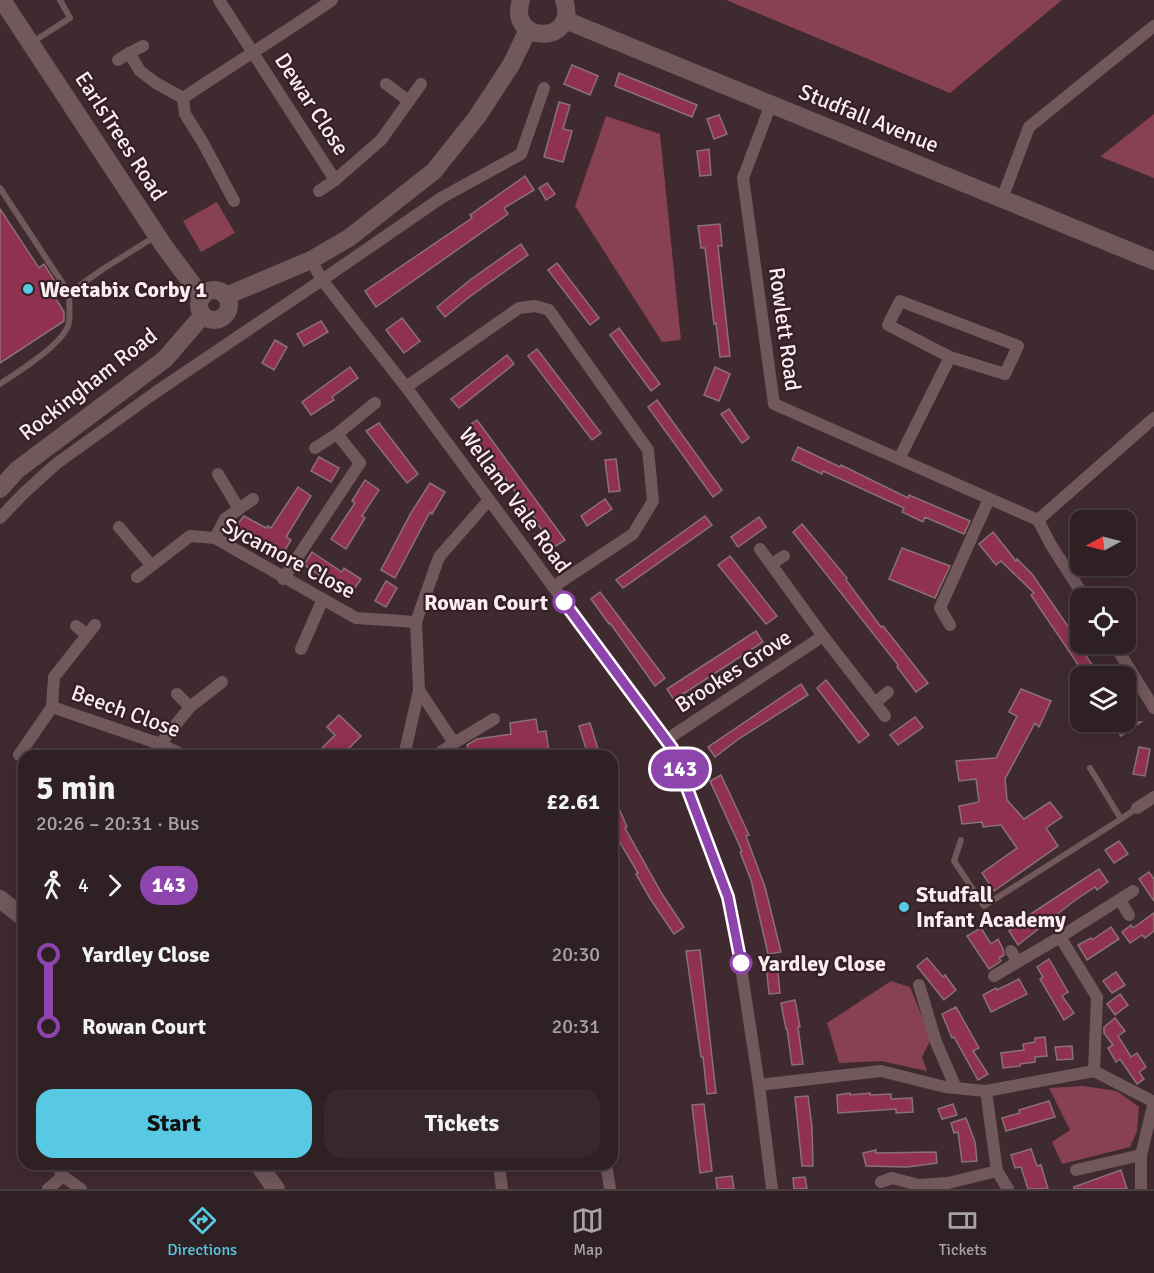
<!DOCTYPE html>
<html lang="en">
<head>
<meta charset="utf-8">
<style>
	:root { --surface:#2f2023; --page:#37282b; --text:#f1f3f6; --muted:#a7a3a6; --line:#4a3e41; --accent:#57c9e2 }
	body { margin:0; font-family:Signika,sans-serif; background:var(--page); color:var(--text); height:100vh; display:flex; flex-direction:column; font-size:22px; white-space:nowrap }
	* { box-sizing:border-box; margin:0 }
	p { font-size:20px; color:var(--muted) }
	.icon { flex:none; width:33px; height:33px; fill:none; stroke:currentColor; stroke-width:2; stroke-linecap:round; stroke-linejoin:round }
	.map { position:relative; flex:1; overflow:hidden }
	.details { position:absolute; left:18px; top:750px; width:600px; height:420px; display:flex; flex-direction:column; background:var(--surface); border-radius:18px; box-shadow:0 3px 15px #0003,0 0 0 2px var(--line) }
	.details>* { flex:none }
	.badge { padding:0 12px; border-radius:20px; font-size:21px; line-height:39px }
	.needle { width:39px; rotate:263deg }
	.tools { position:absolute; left:1070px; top:510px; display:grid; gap:12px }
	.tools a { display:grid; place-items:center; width:66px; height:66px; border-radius:12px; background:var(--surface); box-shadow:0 3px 15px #0003,0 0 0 2px var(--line); font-size:30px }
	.map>.badge { position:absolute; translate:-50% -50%; box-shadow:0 0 0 3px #fff }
	.legs { display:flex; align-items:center; gap:9px; height:66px; padding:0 18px; font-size:20px }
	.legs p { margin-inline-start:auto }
	.summary { display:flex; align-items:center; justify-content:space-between; height:102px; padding:0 18px }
	h1 { font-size:33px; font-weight:800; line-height:45px }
	.cta { display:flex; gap:12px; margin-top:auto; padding:12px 18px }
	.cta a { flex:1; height:69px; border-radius:18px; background:var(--accent); color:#111; font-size:24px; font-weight:800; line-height:69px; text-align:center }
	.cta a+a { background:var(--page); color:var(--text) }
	ul { padding:0 18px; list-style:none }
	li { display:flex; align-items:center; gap:21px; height:72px; font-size:22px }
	li i { display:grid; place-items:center; width:9px; height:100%; margin:0 8px; background:currentColor }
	li i::after { content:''; width:15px; height:15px; margin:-8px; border:4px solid; border-radius:50%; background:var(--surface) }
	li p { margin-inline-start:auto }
	li:first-child i { background:linear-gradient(#0000 50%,currentColor 0) }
	li:last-child i { background:linear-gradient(currentColor 50%,#0000 0) }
	.tab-bar { display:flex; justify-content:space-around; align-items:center; height:84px; border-top:2px solid var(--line); background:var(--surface); font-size:16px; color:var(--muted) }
	.tab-bar a { display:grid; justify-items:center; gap:3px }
	.tab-bar .selected { color:var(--accent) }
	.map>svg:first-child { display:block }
	.green { fill:#874054 }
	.building { fill:#903150; stroke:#8a7176; stroke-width:1.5 }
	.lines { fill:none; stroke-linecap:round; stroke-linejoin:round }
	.lane { stroke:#70585d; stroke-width:6 }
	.street { stroke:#70585d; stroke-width:12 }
	.secondary { stroke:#70585d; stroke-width:18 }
	.line-1-casing { stroke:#fff; stroke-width:14 }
	.line-1 { stroke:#8e44ad; stroke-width:9 }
	.poi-dot { fill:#57c9e2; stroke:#352025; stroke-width:2 }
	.stop-1-dot { fill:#fff; stroke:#8e44ad; stroke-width:3 }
	.labels { text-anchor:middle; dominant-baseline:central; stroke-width:4.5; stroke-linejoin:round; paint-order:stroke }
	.street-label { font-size:22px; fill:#faecef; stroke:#352025 }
	.poi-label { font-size:22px; font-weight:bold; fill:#faecef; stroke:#352025; text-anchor:start }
	.stop-label { font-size:22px; font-weight:bold; fill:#faecef; stroke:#352025; text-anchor:end }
</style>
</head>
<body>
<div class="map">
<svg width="1154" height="1189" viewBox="0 0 1154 1189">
	<rect width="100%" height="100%" fill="#3f2a2f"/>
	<g class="green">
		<path d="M726,0H1062L950,93Z"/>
		<path d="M1154,114V178L1101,157V156Z"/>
		<path d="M606,116L660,134L681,340L662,342L575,206Z"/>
		<path d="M217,202L235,233L201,252L183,221Z"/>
		<path d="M891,981L910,987L931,1039L922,1057L927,1071L881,1061L839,1063L827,1023Z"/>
		<path d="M1083,1086L1117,1091L1139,1107L1137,1131L1130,1147L1062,1164L1052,1142L1070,1130L1049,1088Z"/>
	</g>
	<g class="building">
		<path d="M572,65L598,76L590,95L564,84Z"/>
		<path d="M619,73L697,105L692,117L615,86Z"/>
		<path d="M559,102L570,105L563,129L572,131L563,162L544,157Z"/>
		<path d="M719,115L727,134L714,139L707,119Z"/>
		<path d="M709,149L711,175L700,176L697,151Z"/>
		<path d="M525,176L534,190L504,208L508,214L376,307L365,291L472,218L470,215Z"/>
		<path d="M547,183L555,194L546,200L539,188Z"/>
		<path d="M0,209L39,268L44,264L58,286L51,291L64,312V321L0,363Z"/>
		<path d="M720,224L722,246H718L730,356L720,357L716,323L714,324L705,248H701L698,226Z"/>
		<path d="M521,244L528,255L468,298L445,317L437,307L470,280Z"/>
		<path d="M557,263L599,318L590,325L548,270Z"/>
		<path d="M402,318L420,341L404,353L386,330Z"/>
		<path d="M321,321L328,332L304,346L297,334Z"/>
		<path d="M619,328L660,384L651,391L610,335Z"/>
		<path d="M275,340L287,347L274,370L262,363Z"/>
		<path d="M537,349L601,433L592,440L528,356Z"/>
		<path d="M507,355L514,364L459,408L451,399Z"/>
		<path d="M350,367L358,378L332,397L334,400L311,415L302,402Z"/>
		<path d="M715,367L730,374L719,401L704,395Z"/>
		<path d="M657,400L722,490L713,497L648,407Z"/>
		<path d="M729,409L749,438L742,443L721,414Z"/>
		<path d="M477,420L565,540L554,547L537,523L538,522L467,427Z"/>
		<path d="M379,423L418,474L407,483L366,431Z"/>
		<path d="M798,447L840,467L841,465L908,498L909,495L970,521L964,534L925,517L923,522L902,512L904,508L823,471L822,474L792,460Z"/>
		<path d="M319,457L339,468L331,482L311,471Z"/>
		<path d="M616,459L620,491L609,492L605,460Z"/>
		<path d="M365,480L379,490L362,516L365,518L346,549L331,539L355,503L352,501Z"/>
		<path d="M430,483L445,492L432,514L430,512L395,578L381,570L411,513Z"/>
		<path d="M298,487L311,496L286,537L291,540L282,555L235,527L244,516L266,528L268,526L271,528Z"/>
		<path d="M605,499L612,509L587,526L581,516Z"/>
		<path d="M705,516L712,525L623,588L616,580Z"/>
		<path d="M759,517L766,527L738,547L731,537Z"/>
		<path d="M802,524L847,578L846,580L881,627L883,626L928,683L916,692L897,667L898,665L793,532Z"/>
		<path d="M993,532L1016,561L1017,559L1032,574L1087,654L1086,656L1100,676H1070L1081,669L1031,595L1034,593L1001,561L996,565L979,544Z"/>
		<path d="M902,548L950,566L935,598L889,579Z"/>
		<path d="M312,552L342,572L344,568L361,579L352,592L329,577L327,580L304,565Z"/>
		<path d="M730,556L777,616L766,624L718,565Z"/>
		<path d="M386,581L397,588L386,607L375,601Z"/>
		<path d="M600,592L665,678L655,686L610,623L609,624L591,599Z"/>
		<path d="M756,631L763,642L674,700L667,689Z"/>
		<path d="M826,680L869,735L859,743L817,688Z"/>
		<path d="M801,684L808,695L740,738L715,757L708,747Z"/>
		<path d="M1021,689L1051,701L1039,727L1035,723L1005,779L1007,800L1024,819L1050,802L1062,817L1046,828L1058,846L994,891L982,873L1017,848L1001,825L983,827L982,822L962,824L959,806L979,802L976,779L959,781L956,761L996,758L1017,716L1009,712Z"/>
		<path d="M339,715L361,736L341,756H314L335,735L327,727Z"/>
		<path d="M915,717L923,727L898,745L890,735Z"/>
		<path d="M536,719L538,732L546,731L549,753L541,754L542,756H469L467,745L477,739L511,734L510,723Z"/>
		<path d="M1111,722H1141L1121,736Z"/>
		<path d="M590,723L599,752L588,755L579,726Z"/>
		<path d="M1139,747L1150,749L1145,776L1133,774Z"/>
		<path d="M721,775L749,835L746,836L765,887L781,952L768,954L751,880L740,852L742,851L710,781Z"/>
		<path d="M612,792L627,827L625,828L662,894L684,927L674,934L651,900L636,874L638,873L619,841L612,823Z"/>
		<path d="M1119,841L1128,854L1114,863L1105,850Z"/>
		<path d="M1099,869L1108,882L1097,890L1095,887L1074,901L1018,945L1009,931L1021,923L1020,921Z"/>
		<path d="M1149,872L1154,879V901L1139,879Z"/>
		<path d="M1154,913V931L1145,938L1142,935L1130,943L1122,932L1131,925L1133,928Z"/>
		<path d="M1111,927L1119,939L1087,960L1078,945L1091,938L1092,940Z"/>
		<path d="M981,928L991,944L998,939L1003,949L1004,955L999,958L1001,961L989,969L967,936Z"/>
		<path d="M700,950L716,1093L707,1094L703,1057H701L686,951Z"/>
		<path d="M927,958L943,977L945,975L956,990L944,1000L917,966Z"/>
		<path d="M1049,959L1068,992L1062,996L1074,1013L1064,1020L1040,979L1043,977L1037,967Z"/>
		<path d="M777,963L780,993L769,994L766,964Z"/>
		<path d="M1116,972L1125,985L1112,993L1103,981Z"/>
		<path d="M1019,979L1027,994L991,1012L983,995L996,988L997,990Z"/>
		<path d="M1120,994L1128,1005L1115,1015L1107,1004Z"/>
		<path d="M795,1000L800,1027H798L803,1064L792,1065L787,1029H786L781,1003Z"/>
		<path d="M956,1007L979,1048L973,1051L988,1074L978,1080L954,1037L952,1038L942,1014Z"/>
		<path d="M1115,1018L1125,1031L1118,1036L1131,1057L1137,1053L1146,1067L1139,1072L1144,1079L1137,1084L1120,1059L1116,1062L1108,1048L1113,1045L1104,1033V1027Z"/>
		<path d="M1045,1037L1047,1056L1035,1057V1062L1020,1064V1066L1003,1068L1001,1053L1024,1050L1023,1044L1035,1042V1038Z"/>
		<path d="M1072,1046L1073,1059L1057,1060L1055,1047Z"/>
		<path d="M850,1093V1095L870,1093V1095L891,1094V1099L912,1098L913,1112L896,1113V1109L838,1113L837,1095Z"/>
		<path d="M808,1096L812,1127L813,1166H802L795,1097Z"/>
		<path d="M1049,1101L1055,1117L1006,1131L1002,1118L1020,1113L1019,1110Z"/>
		<path d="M704,1104L712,1171L700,1173L692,1105Z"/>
		<path d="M953,1104L957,1115L942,1119L938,1109Z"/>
		<path d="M966,1118L975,1142L977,1161L962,1162L958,1132L954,1133L951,1123Z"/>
		<path d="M1031,1149L1037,1166L1041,1165L1048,1189H1028L1021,1167L1015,1168L1011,1155Z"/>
		<path d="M876,1150V1153L936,1152L937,1163L907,1167L866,1166L863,1153Z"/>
		<path d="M1121,1170L1127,1189H1074V1187Z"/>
		<path d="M732,1176L734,1189H717L716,1178Z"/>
		<path d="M805,1177L807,1189H794L793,1178Z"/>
	</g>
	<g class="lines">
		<g class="lane">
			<path d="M31,43L70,18L60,0"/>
			<path d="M0,188L69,293"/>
			<path d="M0,384C18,372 60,346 68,326C71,317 69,302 69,293L103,269L156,236"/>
			<path d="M1090,768L1121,819L1137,808"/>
			<path d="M961,840L954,861L984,906L1121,819"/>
		</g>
		<g class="street">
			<path d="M219,0L335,180L381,140L421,84"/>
			<path d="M129,53L143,46"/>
			<path d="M118,60L129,53L140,71L156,83L183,98"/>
			<path d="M386,84L409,101"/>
			<path d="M771,104L743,178L774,404L1038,520L1051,545L1085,598"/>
			<path d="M319,191L335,180"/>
			<path d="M1002,199L1029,127L1154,26"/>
			<path d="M234,201L202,141L185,114L183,98C232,65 283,34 332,0"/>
			<path d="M311,260L322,280L406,387L672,748L728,897L735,928L759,1085L772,1189"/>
			<path d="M406,387L519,308L535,306L549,310L648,450L653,501L633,534L553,587"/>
			<path d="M315,448L337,434"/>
			<path d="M899,459L950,357L888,325L900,301L1018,346L1005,374L950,357"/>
			<path d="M218,474L239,509"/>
			<path d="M0,518L24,493L56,464L156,392L322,280L441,198L521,154L544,88"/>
			<path d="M1038,520L1154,418"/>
			<path d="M119,527L151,565"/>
			<path d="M215,538L225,519L253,499"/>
			<path d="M760,549L823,636"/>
			<path d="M771,564L784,556"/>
			<path d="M137,577L190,536L215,538L356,618L416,622"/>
			<path d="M283,579L360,463L337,434L375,403"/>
			<path d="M950,625L940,608L989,499"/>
			<path d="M76,626L87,635"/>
			<path d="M1114,644L1154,708"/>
			<path d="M301,649L323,599"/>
			<path d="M419,690L454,743L494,719"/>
			<path d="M177,694L190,707"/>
			<path d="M875,703L888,692"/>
			<path d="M52,707L160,744L185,756"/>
			<path d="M666,740L823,636L885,716"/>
			<path d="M160,744L190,707L222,682"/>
			<path d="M19,755L52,707L54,677L95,625"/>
			<path d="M404,756L419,690L416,622L439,557L489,500"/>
			<path d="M435,756L454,743"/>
			<path d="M1137,808L1154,797"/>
			<path d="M1120,900L1129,915"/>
			<path d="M1011,951L1018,962"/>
			<path d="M994,976L1060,937"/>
			<path d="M919,985L936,1042L956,1088"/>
			<path d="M1094,1071L1097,997L1060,937L1133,891"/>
			<path d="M759,1085L881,1071L945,1087L986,1091L1094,1071L1154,1102"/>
			<path d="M986,1091L997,1171L1008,1189"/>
			<path d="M22,1111L24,1114"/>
			<path d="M56,1164L63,1176"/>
			<path d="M499,1164L502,1189"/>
			<path d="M606,1164L610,1189"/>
			<path d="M1076,1170L1141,1155"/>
			<path d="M881,1182L892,1178L919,1185"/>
			<path d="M48,1189L63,1176L81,1189"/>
			<path d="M917,1189L919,1185L948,1183L997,1171"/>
			<path d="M1141,1189V1155L1154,1102"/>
		</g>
		<g class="secondary">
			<path d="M2,0L164,246L202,297"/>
			<path d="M521,0C506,45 580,45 564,0"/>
			<path d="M565,20L1154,261"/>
			<circle cx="214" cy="305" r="15"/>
			<path d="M226,296L311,260L349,238L434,171L477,117L511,65L528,30"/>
			<path d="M0,489L17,470L165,359L203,315"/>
			<path d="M0,899L24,918"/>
			<path d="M258,1164L276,1189"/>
		</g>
	</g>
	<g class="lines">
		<g class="line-1-casing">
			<path id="line-1" d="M564,602L672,748L728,897L741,963"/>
		</g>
		<use href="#line-1" class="line-1"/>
	</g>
	<g class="poi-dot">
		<circle cx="28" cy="289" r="6"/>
		<circle cx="904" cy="907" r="6"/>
	</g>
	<g class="stop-1-dot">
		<circle cx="564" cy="602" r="10"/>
		<circle cx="741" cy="963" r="10"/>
	</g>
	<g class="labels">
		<g class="street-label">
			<text transform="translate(312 104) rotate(57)">Dewar Close</text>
			<text transform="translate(869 118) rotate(22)">Studfall Avenue</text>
			<text transform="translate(121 136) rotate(57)">EarlsTrees Road</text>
			<text transform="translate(785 329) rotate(82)">Rowlett Road</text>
			<text transform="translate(88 384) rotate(-38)">Rockingham Road</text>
			<text transform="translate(515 500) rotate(54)">Welland Vale Road</text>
			<text transform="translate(289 558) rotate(28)">Sycamore Close</text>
			<text transform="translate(733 671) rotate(-33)">Brookes Grove</text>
			<text transform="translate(126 711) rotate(20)">Beech Close</text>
		</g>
		<g class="poi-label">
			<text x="40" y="289">Weetabix Corby 1</text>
			<text x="916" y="894">Studfall<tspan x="916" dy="25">Infant Academy</tspan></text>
		</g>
		<g class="stop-label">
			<text x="548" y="602">Rowan Court</text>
			<text x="758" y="963" text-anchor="start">Yardley Close</text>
		</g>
	</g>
</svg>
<div class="tools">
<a><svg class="needle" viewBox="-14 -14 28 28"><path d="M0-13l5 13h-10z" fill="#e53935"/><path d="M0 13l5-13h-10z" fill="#a7a3a6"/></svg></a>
<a><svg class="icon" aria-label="locate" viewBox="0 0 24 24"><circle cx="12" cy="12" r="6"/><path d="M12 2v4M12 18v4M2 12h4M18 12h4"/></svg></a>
<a><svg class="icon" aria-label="layers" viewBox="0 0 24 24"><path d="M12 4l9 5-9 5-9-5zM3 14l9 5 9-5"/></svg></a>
</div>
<b class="badge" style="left:680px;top:769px;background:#8e44ad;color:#fff">143</b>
<section class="details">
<div class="summary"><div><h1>5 min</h1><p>20:26 – 20:31 · Bus</p></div><b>£2.61</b></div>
<div class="legs"><svg class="icon" aria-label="walk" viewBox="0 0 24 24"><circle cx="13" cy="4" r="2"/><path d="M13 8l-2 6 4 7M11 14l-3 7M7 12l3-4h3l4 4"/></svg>4<svg class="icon" aria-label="forward" viewBox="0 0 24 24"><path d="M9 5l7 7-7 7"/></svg><b class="badge" style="background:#8e44ad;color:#fff">143</b></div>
<ul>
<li><i style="color:#8e44ad"></i><b>Yardley Close</b><p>20:30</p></li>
<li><i style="color:#8e44ad"></i><b>Rowan Court</b><p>20:31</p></li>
</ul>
<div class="cta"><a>Start</a><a>Tickets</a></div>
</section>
</div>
<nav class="tab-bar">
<a class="selected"><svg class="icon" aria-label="directions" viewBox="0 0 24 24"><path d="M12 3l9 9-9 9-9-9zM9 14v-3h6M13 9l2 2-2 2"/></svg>Directions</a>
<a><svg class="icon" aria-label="map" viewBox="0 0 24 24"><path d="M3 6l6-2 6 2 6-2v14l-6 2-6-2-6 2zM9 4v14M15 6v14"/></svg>Map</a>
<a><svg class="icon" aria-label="tickets" viewBox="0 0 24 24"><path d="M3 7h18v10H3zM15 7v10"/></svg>Tickets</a>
</nav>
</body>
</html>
